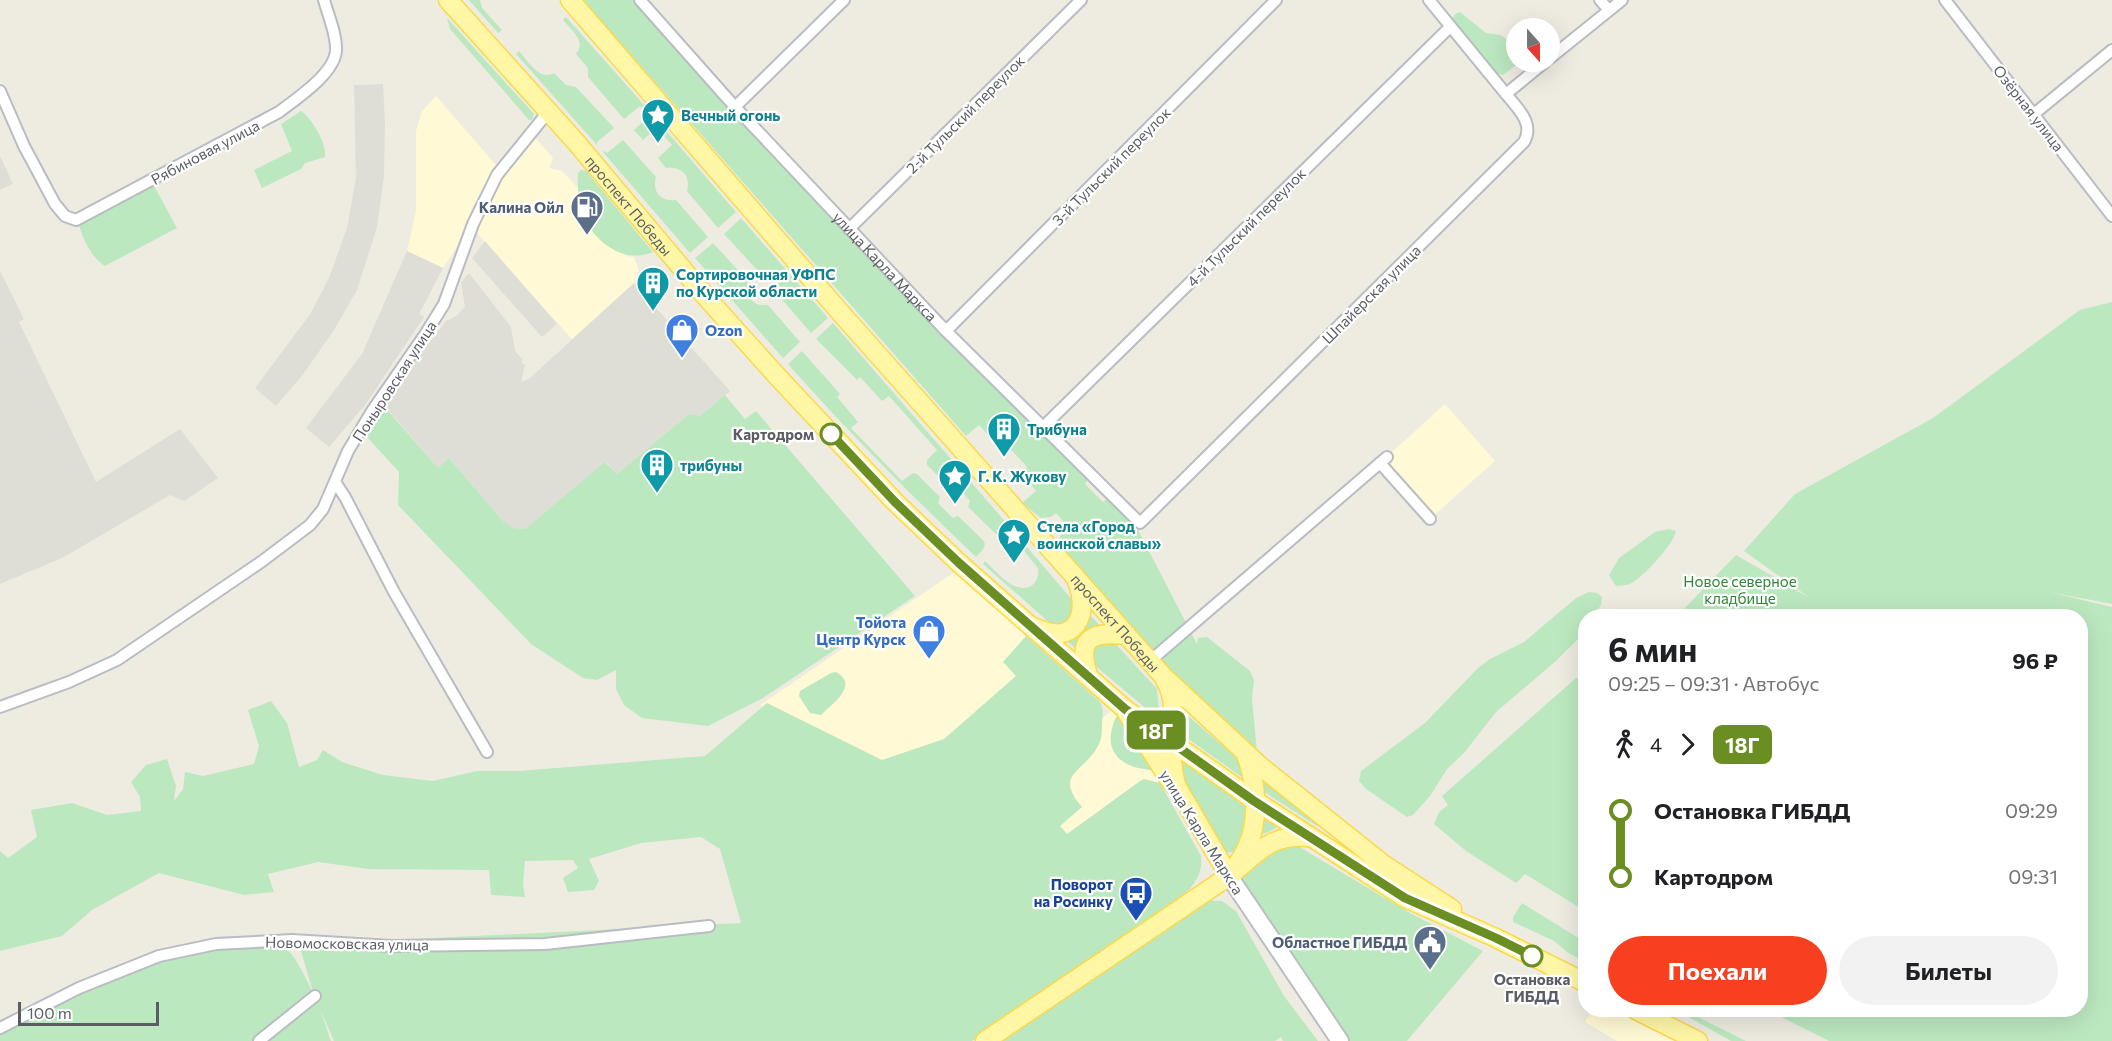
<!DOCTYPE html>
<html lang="ru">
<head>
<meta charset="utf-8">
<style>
	:root { --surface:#fff; --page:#f2f2f2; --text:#202124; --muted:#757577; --accent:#f6401f }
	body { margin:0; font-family:Commissioner,sans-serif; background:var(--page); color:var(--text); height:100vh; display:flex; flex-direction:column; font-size:22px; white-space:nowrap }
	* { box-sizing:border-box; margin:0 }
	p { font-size:20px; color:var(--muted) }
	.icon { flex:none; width:33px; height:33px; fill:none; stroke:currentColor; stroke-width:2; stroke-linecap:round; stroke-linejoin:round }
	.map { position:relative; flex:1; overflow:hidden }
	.details { position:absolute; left:1578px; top:609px; width:510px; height:408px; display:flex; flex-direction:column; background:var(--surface); border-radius:24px; box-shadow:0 6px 24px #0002 }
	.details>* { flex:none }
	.badge { padding:0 12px; border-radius:9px; font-size:21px; line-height:39px }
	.needle { width:39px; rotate:159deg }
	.fabs { position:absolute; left:1506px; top:18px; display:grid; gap:12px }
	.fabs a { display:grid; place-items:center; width:54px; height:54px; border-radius:50%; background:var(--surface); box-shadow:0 6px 24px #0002; font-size:30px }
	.scale { position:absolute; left:18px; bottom:15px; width:141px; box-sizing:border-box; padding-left:6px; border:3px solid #5a5e64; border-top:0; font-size:16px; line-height:21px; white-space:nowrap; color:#5a5e64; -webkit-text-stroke:4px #fff; paint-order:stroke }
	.map>.badge { position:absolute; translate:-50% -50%; box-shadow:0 0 0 3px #fff }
	.legs { display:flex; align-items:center; gap:9px; height:66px; padding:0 30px; font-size:20px }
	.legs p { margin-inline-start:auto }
	.headline { display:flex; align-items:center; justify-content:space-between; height:102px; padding:0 30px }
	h1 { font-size:33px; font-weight:700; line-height:45px }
	.primary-button { display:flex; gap:12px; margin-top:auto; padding:12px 30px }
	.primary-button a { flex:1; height:69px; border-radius:36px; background:var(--accent); color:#fff; font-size:24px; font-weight:700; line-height:69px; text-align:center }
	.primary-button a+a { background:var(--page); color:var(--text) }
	ul { padding:0 30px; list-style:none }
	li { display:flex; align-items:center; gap:21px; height:66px; font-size:22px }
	li i { display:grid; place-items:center; width:9px; height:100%; margin:0 8px; background:currentColor }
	li i::after { content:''; width:15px; height:15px; margin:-8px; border:4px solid; border-radius:50%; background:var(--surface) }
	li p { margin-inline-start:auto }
	li:first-child i { background:linear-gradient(#0000 50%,currentColor 0) }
	li:last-child i { background:linear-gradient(currentColor 50%,#0000 0) }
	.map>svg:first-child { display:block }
	.commercial { fill:#fff9d6 }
	.industrial { fill:#dfded6 }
	.green { fill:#bce8bf }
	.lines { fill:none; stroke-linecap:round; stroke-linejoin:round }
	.street-casing { stroke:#b9bcc2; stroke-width:14 }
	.secondary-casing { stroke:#babdc4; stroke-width:20 }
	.primary-casing { stroke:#fcd84c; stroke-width:21 }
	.street { stroke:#fff; stroke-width:10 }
	.secondary { stroke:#fff; stroke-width:16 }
	.primary { stroke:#fff7a6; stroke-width:18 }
	.line-1-casing { stroke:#fff; stroke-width:14 }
	.line-1 { stroke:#6b8e23; stroke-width:9 }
	.stop-1-dot { fill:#fff; stroke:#6b8e23; stroke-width:3 }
	.labels { text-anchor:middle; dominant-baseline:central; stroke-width:4.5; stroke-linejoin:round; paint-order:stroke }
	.street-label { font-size:15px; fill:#5a5e64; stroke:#fff }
	.culture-label { font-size:15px; font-weight:bold; fill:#0d838f; stroke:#fff; text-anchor:start }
	.service-label { font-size:15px; font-weight:bold; fill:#4e5e75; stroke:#fff; text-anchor:end }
	.shop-label { font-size:15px; font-weight:bold; fill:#366cbe; stroke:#fff; text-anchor:start }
	.stop-label { font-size:15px; font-weight:bold; fill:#5a5e64; stroke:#fff; text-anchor:end }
	.park-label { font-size:15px; fill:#2e8739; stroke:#fff }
	.transit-label { font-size:15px; font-weight:bold; fill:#164399; stroke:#fff; text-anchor:end }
</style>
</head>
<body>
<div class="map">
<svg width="2112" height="1041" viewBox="0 0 2112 1041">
	<rect width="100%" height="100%" fill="#eeece1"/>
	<g class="commercial">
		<path d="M436,96L496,165L471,211L464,236L443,268L407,251L416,211V131L422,111Z"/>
		<path d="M534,136L553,158L549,168L562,171L579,189L581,207L626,256L634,257L639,270L634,283L572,339L476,232L489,198Z"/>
		<path d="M1445,404L1495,461L1430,519L1380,463Z"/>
		<path d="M956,571L1030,640L1009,662L1022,674L948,741L881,764L760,705Z"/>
		<path d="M1114,709L1139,740L1166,779L1070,848L1020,782Z"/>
		<path d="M1592,1010H1629L1689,1041H1617L1585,1022Z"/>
	</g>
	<g class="industrial">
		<path d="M383,84L385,124L384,176L377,227L357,290L334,330L304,373L276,406L255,388L311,313L329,278L347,228L356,178L354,85Z"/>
		<path d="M0,156L13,184L0,190Z"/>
		<path d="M485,241L557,324L542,337L472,258Z"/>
		<path d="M407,251L443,268L419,314L424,317L365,405L329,447L306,428L362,354Z"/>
		<path d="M0,271L24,319L19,322L96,482L180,429L218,478L184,501L170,495L62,558L0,584Z"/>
		<path d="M469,273L511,327L515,351L523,360L521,362L525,365L521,382L530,378L634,283L730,391L700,416L689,414L617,474L606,462L525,529L514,528L503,521L450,459L438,468L383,404L446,321L456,316L465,307L461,282Z"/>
	</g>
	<g class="green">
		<path d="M469,0H480L482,8L502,30L498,33Z"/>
		<path d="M583,0H635L1089,478L1085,484L1103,502L1108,498L1137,528L1197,644L1198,638L1207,637L1250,671L1254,680L1252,699L1257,752L1221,720L1161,661L1070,558L1059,540L1061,534L1068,527L1056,513L1051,517L1041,518L1022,503L1036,491L1024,476L1027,467L1000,437L992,439L979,425L966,436Z"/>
		<path d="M1460,12L1486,33L1500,35L1512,43L1516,50V62H1520L1503,75L1496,73L1456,27L1453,18L1455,14Z"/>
		<path d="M566,17L645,106L642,108L640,106L624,119L588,77V68L576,54C587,41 571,30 563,20Z"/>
		<path d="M447,18L534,114L532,120H529L450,29Z"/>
		<path d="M519,51C528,61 539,81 554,73L566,85L576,87L614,128L597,142L598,146L516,54Z"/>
		<path d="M301,111C312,118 327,144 325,157L305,163L301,169L262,188L254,170L292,151L281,124Z"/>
		<path d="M649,111L736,212L718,228L687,191C691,176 682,166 666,168L658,158L672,145L657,128L643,140L634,130L649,116L647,113Z"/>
		<path d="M623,140L656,177C652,191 660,202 676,200L708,237L690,253L603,152L604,151L607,153Z"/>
		<path d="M581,170L586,171L653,252C628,263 600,247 587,223C579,210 577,188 578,173Z"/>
		<path d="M154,186L177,228L105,266C93,259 82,239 79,224Z"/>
		<path d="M741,218L828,318L811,333L779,296C782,281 774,270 759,272L724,234Z"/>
		<path d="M713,243L748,281C744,296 753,307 768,305L800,342L783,358L695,258Z"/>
		<path d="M2112,302V604L2049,592L2112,607V1041H1829L1767,1010H2080V616H1677L1736,555L1810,598L1744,551L1795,494L1933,418L2080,310Z"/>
		<path d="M833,323L1009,526L1002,532L1003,534H996L968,507L970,501L958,487L952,486L949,487L927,465V460L937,450L889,396L882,401L860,377L857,380L816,339Z"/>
		<path d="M802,351L840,394L837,397L858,422L851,428L902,481L913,473L917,474L940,497L938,503L953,518L958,516L984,541C987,548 980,552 976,557C910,494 847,431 788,364Z"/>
		<path d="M725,395L745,419L756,411L915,596L763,698L708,726L642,718L624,705L616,689V670L597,680L583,678L531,644L398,505L399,472L367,437L382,404L438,468L449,458L503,521L514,528L525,529L605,462L617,474L689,414L700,416Z"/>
		<path d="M1669,529L1676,531C1674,544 1642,578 1630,584C1626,585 1620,586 1616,586L1609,575L1619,558L1655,532Z"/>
		<path d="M1015,533L1074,602C1077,617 1065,624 1051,624L983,564L985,561C996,571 1014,595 1031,586C1037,582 1039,575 1038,568L1012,536Z"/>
		<path d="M1589,592L1597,593L1602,597L1601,605L1593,616H1586L1585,628L1580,637L1557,660L1496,712L1464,753L1447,769L1430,796L1413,815L1407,817L1366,789L1359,781L1361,771L1425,723L1478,668L1490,659L1524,642L1576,598Z"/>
		<path d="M1089,614L1102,628L1079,652L1064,638Z"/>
		<path d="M1026,636L1099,701C1104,708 1103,714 1102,723C1102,731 1102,739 1098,746C1084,773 1053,773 1082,807L1060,826L1067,834L1140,781L1144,779L1160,783L1201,856C1203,871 1197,880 1188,891L972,1041H334L320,1009L331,1041H0V1029L76,990L200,947L280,943C296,954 304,976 313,992L301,951L305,945L311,944L741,923L720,849L701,837L641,843L589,859L599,881L594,890L568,892L563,878L578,868L573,860L525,861L523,884L525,897L491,895L489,870L368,869L318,862L268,874L274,892L244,895L159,873L92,910L62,936L0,951V851L8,858L37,837L31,810L72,803L107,815L141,811L140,797L131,782L146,765L167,759L176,786L174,801L183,789L185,772L203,776L254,764L259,746L248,710L271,701L287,723L299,767L317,760L323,750L342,762L383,775L433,781L477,771H519L705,756L767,703L882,760L944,739L1016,676L1003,662Z"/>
		<path d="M1113,641L1157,689L1160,720L1093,664L1092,647Z"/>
		<path d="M836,672C860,685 832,704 821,715L810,713L799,696L800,691L831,673Z"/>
		<path d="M1576,678L1586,680L1585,911L1525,874L1516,883L1466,851L1434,824L1439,812L1448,805L1442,796Z"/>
		<path d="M1186,714L1240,761L1246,780L1187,738Z"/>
		<path d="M1118,715L1120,717L1154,769L1152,770C1131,769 1107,759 1111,733C1113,726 1113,720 1118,715Z"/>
		<path d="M1181,762L1188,765L1246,807C1246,820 1244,863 1222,850L1180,774Z"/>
		<path d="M1260,779L1319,823L1317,826L1261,790Z"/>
		<path d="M1263,818L1278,827L1264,834L1259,832Z"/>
		<path d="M1291,842L1410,913L1483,951L1407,1041H1342L1241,881C1249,860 1272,852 1291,842Z"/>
		<path d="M1201,900L1222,901L1236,911L1284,996L1318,1041H1283L1281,1037L1275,1041H993Z"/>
		<path d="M1522,903L1585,942V962L1567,952L1554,941L1513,922V917Z"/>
		<path d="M1676,1010H1694L1692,1014L1746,1041H1731Z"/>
	</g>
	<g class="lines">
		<g class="street-casing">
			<g id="street">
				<path id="s1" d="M640,0L735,107L946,331L1140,523L1524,142C1535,123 1517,108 1506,94L1545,62"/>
				<path d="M1429,0L1506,94"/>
				<path d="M1600,0L1609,10"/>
				<path d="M1945,0L2112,216"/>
				<path d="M1550,58L1622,0"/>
				<path d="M0,91L24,146L55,204L65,216L76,220L279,112C296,99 334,74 336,51C337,35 328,15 324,0"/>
				<path d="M735,107L844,0"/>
				<path d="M2034,114L2112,50"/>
				<path d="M849,229L1081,0"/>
				<path d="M946,331L1276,0"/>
				<path d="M1042,428L1450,27"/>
				<path d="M1380,463L1430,519"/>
				<path d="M335,482L345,497L394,592L487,752"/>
				<path d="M1150,661L1387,457"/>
				<path d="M0,707L69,682L117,660L261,562L310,525L323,509L348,451L372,411L426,333L444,304L473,224L497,175L548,112"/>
				<path d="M0,1028L79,988L159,956L216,944L292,940L391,946L545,944L709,926"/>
				<path d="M259,1041L315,996"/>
			</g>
		</g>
		<g class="secondary-casing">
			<path id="secondary" d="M1229,876L1340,1041"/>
		</g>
		<g class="primary-casing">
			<g id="primary">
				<path id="s2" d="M448,0L575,141L706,297L776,375L895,502L959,563L1125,709L1254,800L1405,898L1496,938L1586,983"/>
				<path id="s3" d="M570,0L839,311L1163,676L1260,766L1383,864L1452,909"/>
				<path d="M1036,628C1076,646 1090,615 1077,581"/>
				<path d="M1088,675C1076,636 1093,632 1127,635"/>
				<path d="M1165,680C1179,702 1171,731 1172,756C1172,766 1174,775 1176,785"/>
				<path d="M1127,713L1171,782L1177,787L1229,876"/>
				<path d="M1238,863C1260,833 1259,789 1246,755"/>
				<path d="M1636,1010L1698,1041"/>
				<path d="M985,1041L1229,876C1258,853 1269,834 1309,837"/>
			</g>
		</g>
		<use href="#street" class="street"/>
		<use href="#secondary" class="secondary"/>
		<use href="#primary" class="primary"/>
	</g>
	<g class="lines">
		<g class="line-1-casing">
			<path id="line-1" d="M831,434L895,502L959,563L1125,709L1254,801L1405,898L1496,938L1532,956"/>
		</g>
		<use href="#line-1" class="line-1"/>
	</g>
	<defs>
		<g id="sight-pin" transform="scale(1.725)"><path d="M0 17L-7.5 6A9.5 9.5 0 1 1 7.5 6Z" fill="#0f9aa8" stroke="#fff"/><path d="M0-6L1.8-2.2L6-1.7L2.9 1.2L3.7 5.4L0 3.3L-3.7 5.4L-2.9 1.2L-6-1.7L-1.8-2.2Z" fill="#fff"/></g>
		<g id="fuel-pin" transform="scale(1.725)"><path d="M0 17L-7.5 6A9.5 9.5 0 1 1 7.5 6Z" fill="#5c6f8a" stroke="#fff"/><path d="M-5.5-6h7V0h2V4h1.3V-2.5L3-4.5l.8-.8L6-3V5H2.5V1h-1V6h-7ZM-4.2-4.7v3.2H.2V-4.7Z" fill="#fff"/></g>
		<g id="building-pin" transform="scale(1.725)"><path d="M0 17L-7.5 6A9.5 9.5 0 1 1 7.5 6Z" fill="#0f9aa8" stroke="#fff"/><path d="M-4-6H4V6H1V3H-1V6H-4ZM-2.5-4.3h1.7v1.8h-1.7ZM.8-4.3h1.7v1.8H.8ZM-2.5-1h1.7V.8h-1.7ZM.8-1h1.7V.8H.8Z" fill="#fff"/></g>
		<g id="shop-pin" transform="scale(1.725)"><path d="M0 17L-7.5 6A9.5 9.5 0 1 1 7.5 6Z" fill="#3f7fe0" stroke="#fff"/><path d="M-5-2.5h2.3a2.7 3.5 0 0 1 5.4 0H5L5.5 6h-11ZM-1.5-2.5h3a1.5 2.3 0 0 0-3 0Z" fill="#fff"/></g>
		<g id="bus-pin" transform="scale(1.725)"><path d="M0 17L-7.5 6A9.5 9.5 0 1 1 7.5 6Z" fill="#1a4fb4" stroke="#fff"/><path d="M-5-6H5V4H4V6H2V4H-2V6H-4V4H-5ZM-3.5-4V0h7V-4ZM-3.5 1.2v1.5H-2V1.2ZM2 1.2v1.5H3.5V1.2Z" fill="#fff"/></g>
		<g id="civic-pin" transform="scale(1.725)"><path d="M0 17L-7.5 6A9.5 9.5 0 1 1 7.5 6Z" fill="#5c6f8a" stroke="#fff"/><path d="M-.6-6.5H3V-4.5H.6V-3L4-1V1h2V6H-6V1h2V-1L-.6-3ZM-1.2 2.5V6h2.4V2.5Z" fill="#fff"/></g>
	</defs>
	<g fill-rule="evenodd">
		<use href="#sight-pin" x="658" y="115"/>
		<use href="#fuel-pin" x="587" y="207"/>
		<use href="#building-pin" x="653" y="283"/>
		<use href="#shop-pin" x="682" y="330"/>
		<use href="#building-pin" x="1004" y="429"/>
		<use href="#building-pin" x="657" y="465"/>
		<use href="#sight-pin" x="955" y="476"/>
		<use href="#sight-pin" x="1014" y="535"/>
		<use href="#shop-pin" x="929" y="631"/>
		<use href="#bus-pin" x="1136" y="893"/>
		<use href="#civic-pin" x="1430" y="942"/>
	</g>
	<g class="stop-1-dot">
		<circle cx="831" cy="434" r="10"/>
		<circle cx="1532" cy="956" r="10"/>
	</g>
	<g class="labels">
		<g class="street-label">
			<text transform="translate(2029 108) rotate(52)">Озёрная улица</text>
			<text transform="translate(965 114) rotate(-45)">2-й Тульский переулок</text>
			<text transform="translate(205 152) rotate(-28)">Рябиновая улица</text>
			<text transform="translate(1111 166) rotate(-45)">3-й Тульский переулок</text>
			<text stroke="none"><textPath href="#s2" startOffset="274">проспект Победы</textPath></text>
			<text transform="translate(1246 227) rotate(-45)">4-й Тульский переулок</text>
			<text stroke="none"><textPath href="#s1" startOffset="362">улица Карла Маркса</textPath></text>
			<text transform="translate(1371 294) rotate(-45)">Шпайерская улица</text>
			<text transform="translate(394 381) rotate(-57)">Поныровская улица</text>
			<text stroke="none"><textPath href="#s3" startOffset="828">проспект Победы</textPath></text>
			<text transform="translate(1202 832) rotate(58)">улица Карла Маркса</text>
			<text transform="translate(347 943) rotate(1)">Новомосковская улица</text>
		</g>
		<g class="culture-label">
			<text x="681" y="115">Вечный огонь</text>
			<text x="676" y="274">Сортировочная УФПС<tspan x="676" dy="17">по Курской области</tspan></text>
			<text x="1027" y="429">Трибуна</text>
			<text x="680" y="465">трибуны</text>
			<text x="978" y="476">Г. К. Жукову</text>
			<text x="1037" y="526">Стела «Город<tspan x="1037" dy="17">воинской славы»</tspan></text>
		</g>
		<g class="service-label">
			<text x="564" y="207">Калина Ойл</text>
			<text x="1407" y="942">Областное ГИБДД</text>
		</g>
		<g class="shop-label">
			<text x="705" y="330">Ozon</text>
			<text x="906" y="622" text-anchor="end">Тойота<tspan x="906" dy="17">Центр Курск</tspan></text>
		</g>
		<g class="stop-label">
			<text x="814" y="434">Картодром</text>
			<text x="1532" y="979" text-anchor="middle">Остановка<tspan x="1532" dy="17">ГИБДД</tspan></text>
		</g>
		<g class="park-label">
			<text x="1740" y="581">Новое северное<tspan x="1740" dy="17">кладбище</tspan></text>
		</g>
		<g class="transit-label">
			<text x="1113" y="884">Поворот<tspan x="1113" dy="17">на Росинку</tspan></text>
		</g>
	</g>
</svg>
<div class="fabs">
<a><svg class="needle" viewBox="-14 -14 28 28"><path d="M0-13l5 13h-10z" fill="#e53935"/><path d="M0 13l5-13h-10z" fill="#757577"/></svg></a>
</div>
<div class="scale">100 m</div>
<b class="badge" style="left:1156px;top:730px;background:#6b8e23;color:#fff">18Г</b>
<section class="details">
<div class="headline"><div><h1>6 мин</h1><p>09:25 – 09:31 · Автобус</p></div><b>96 ₽</b></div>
<div class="legs"><svg class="icon" aria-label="walk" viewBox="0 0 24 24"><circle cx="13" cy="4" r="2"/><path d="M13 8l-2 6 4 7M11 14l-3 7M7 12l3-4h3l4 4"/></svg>4<svg class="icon" aria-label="forward" viewBox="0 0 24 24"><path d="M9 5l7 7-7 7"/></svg><b class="badge" style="background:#6b8e23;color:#fff">18Г</b></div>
<ul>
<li><i style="color:#6b8e23"></i><b>Остановка ГИБДД</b><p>09:29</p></li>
<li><i style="color:#6b8e23"></i><b>Картодром</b><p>09:31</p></li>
</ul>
<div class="primary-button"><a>Поехали</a><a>Билеты</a></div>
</section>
</div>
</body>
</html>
